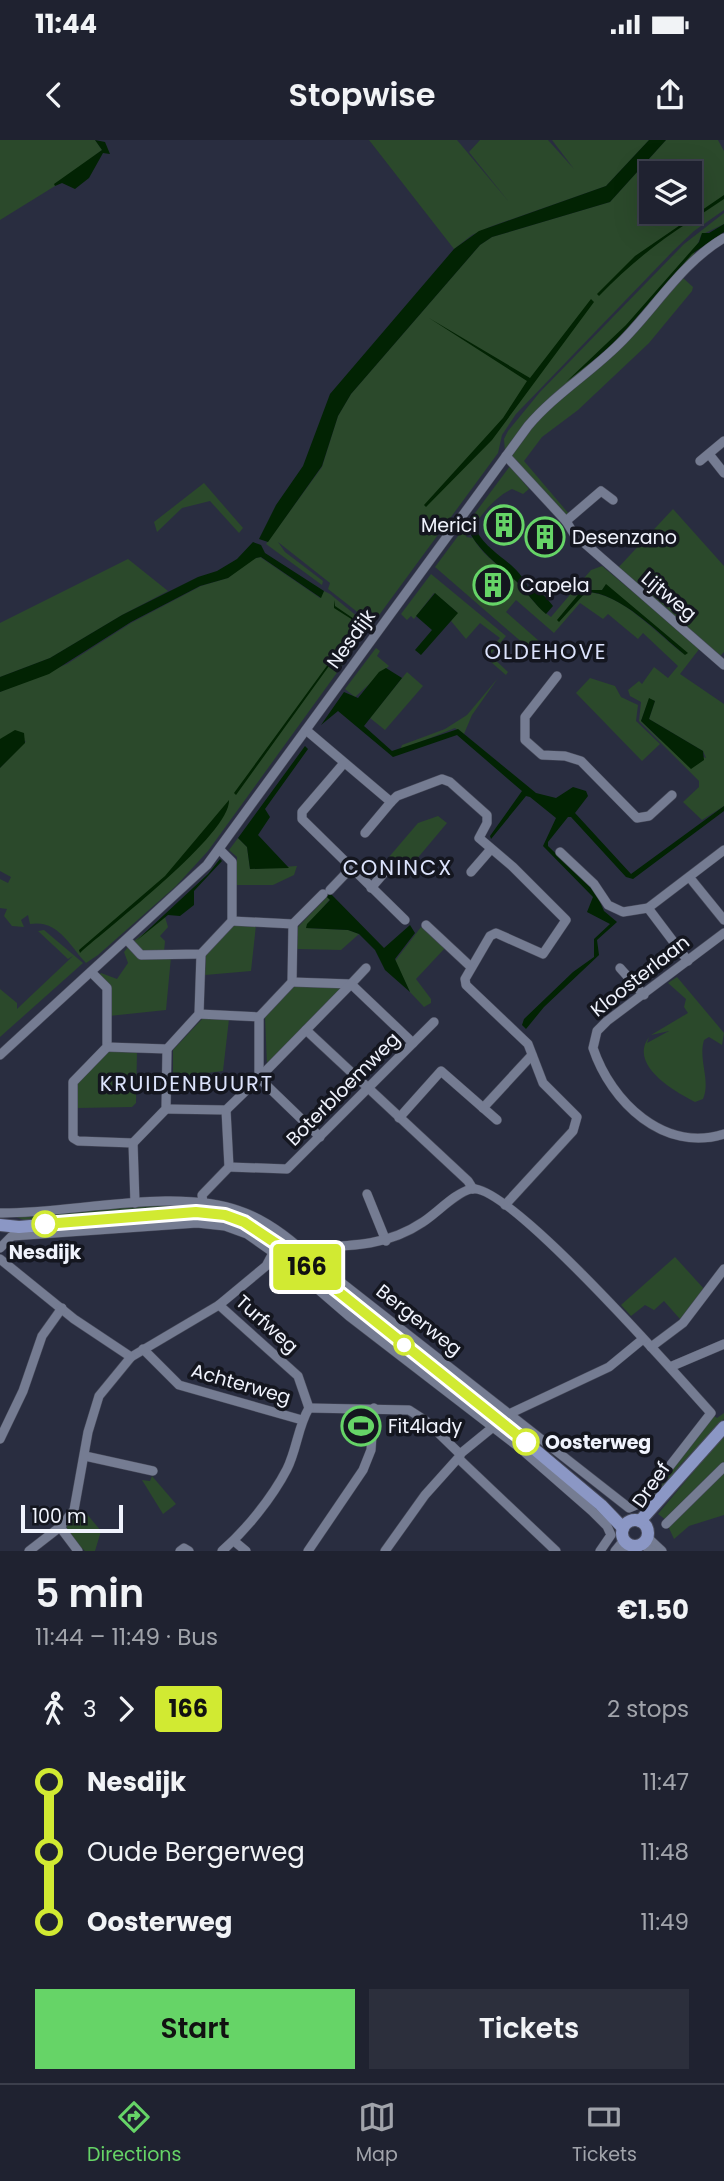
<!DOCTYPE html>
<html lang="en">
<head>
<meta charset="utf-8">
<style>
	:root { --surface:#1f2230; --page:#2c2f3c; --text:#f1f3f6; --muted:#a1a4ab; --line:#3c3f4c; --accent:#66d467 }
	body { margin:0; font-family:Poppins,sans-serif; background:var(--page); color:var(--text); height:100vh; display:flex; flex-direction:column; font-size:26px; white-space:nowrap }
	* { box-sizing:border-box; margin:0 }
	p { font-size:23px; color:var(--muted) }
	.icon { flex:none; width:38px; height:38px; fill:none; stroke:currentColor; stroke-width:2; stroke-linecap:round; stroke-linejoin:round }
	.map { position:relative; height:1411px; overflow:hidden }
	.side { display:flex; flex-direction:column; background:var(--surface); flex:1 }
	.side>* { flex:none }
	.badge { padding:0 14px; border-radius:5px; font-size:24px; line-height:46px }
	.controls { position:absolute; left:639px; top:21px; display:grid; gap:14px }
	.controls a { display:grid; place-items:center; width:63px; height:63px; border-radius:0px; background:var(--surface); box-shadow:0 7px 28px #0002,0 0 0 2px var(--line); font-size:35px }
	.scale { position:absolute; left:21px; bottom:18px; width:102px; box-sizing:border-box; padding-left:7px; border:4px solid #f0f3fd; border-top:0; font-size:19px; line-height:24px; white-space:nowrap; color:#f0f3fd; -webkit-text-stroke:5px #14161f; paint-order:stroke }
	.map>.badge { position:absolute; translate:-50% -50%; box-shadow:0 0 0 4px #fff }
	.legs { display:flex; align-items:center; gap:10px; height:77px; padding:0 35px; font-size:23px }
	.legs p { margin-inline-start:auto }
	.overview { display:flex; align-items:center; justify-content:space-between; height:119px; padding:0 35px }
	h1 { font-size:38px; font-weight:600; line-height:52px }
	.action { display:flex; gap:14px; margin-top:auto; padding:14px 35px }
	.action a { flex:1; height:80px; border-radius:0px; background:var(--accent); color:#111; font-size:28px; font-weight:600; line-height:80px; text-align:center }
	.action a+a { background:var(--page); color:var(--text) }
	ul { padding:0 35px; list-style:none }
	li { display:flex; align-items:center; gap:24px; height:70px; font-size:26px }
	li i { display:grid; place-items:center; width:10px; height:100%; margin:0 9px; background:currentColor }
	li i::after { content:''; width:18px; height:18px; margin:-9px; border:5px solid; border-radius:50%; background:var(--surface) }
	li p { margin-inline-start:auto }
	li:first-child i { background:linear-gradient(#0000 50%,currentColor 0) }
	li:last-child i { background:linear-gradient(currentColor 50%,#0000 0) }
	.status { display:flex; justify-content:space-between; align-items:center; height:49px; padding:0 35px; background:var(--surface); direction:ltr }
	.status svg { height:19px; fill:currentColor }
	header { display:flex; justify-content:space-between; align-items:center; height:91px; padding:0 35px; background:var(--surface); font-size:32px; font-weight:600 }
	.tabs { display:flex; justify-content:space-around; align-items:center; height:98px; border-top:2px solid var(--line); background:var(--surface); font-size:19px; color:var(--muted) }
	.tabs a { display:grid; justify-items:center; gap:4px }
	.tabs .current { color:var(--accent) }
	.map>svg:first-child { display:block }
	.green { fill:#2b492b; fill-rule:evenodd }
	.water { fill:#022303 }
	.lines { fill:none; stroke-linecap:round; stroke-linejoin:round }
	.minor-casing { stroke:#474a5a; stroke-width:10 }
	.major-casing { stroke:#474a5a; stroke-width:14 }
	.minor { stroke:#757c92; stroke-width:9 }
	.major { stroke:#8b97c5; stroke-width:12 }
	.line-1-casing { stroke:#fff; stroke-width:16 }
	.line-1 { stroke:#d1ea32; stroke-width:10 }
	.stop-1-dot { fill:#fff; stroke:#d1ea32; stroke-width:3.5 }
	.labels { text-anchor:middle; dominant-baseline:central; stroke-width:7; stroke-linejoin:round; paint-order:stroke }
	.poi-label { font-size:19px; fill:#f0f3fd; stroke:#14161f; text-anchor:start }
	.street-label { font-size:19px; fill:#f0f3fd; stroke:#14161f }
	.stop-label { font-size:19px; font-weight:bold; fill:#f0f3fd; stroke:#14161f }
	.neighbourhood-label { font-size:21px; letter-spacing:2px; fill:#dce3fc; stroke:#14161f }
</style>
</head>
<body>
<div class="status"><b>11:44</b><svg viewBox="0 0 49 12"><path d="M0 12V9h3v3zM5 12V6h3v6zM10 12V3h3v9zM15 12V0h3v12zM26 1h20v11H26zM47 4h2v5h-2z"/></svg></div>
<header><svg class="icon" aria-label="back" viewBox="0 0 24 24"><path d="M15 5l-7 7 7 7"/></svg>Stopwise<svg class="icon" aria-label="share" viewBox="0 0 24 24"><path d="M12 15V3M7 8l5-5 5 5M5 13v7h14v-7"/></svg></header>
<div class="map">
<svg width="724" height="1411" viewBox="0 0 724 1411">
	<rect width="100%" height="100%" fill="#292d40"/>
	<g class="green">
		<path d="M0,0H95L102,10L55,46L0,80Z"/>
		<path d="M369,0H457L509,62L469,12L480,0H548L574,29L552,0H649L606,46L492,86L472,95L454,109Z"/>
		<path d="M666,0H718L724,11V70L694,91L673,111L516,274L502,295L498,313L374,482L376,477L369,472L365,478L328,449L330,443L278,402L285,412L323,441L322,445L266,404L322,327L338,276L351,254L480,105L492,97L610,62ZM651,33H690V72H651Z"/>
		<path d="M724,73V84L701,95L693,117L505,312L504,299L508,291L540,252L684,104Z"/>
		<path d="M683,138L693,147L692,151L649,203L578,270L542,297L524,321L569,374L565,376L515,319H512L511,313L544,272L623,206Z"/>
		<path d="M510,326L529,349L523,354L512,349C491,359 479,379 466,397L473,398C484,419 506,428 520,446C530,457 538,468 551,477L591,430L602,426L700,508L680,534L724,564V666L702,680L683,662L699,647V641L639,581L641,562L630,556L628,550L639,541L642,544L654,527L668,538L678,526L643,493L638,499L608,474L603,479L580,463L554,493L516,460L506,472L547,508L539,517L435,427ZM606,445L685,515C657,495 623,453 586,452L558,481L582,451L602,450ZM649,559L655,561L649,579L703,611L706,618L659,599L641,581Z"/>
		<path d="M204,343L243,388L239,393L210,361L182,368L157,392L154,382Z"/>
		<path d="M673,369L724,426V512L719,517L616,430Z"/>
		<path d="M260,417L320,458L324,451L330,454L370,487L208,711L176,746L98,815L86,823C70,806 58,779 30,784L28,775L21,780L24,787L12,786L4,776L7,769L0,768V739L8,743L11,737L0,731V628L26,601L0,599V552L67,524L131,483L201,446L228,438L250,420Z"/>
		<path d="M128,419L168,451L122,475L50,518L0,537V483Z"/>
		<path d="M431,434L506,496L490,515L508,532L506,535L484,516L500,498L480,483L466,499L451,481L457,472L434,453L414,479L411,476L407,480L401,474Z"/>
		<path d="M376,508L380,511L377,516L389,526L355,557L345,549Z"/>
		<path d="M407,532L423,546L385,590L370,578Z"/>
		<path d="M498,538L472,575L464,594L455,588L400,610L402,605L445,589L467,575Z"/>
		<path d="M590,538L615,546L621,557L638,565L636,581L660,604L642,621L576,553Z"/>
		<path d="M438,676L447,683L405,733L389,717L418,683Z"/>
		<path d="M238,698L247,707L250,729L297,726L294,735L273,745H237V717L229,710Z"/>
		<path d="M327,757L330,759L306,788L348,790L359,794L341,810L297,809L298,787Z"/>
		<path d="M165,777L168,787L160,796L165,801L164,812H143L134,801Z"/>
		<path d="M234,785H256L251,831L205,835L206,813Z"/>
		<path d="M421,787L445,808L416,839L431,859V863L424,867L410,852L395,821Z"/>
		<path d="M44,790L83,823L0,897V849L17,863V869L73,816L68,819L38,791Z"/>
		<path d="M128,807L171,817L166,870L109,876V845L99,835L101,833L117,839L128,823L124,812Z"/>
		<path d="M677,837L724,893L722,905L709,897L704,900C698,920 711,941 703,959L695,962C675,952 628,925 649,897L647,903L669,891L651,895L688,873L684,867L686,859L668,843Z"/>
		<path d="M295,845L345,847L267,926L265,876Z"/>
		<path d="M203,878L229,879L223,931L173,937V910Z"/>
		<path d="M137,911L136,963L132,967L78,968L77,942L106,912Z"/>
		<path d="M139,1066H186L27,1081L13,1076Z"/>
		<path d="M675,1117L705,1150L680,1179L664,1161L654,1170L645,1165L631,1176L621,1165Z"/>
		<path d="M724,1273V1279L681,1324L648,1366L643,1361L714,1276L717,1278Z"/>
		<path d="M724,1295V1323L666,1380L658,1374Z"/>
		<path d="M724,1332V1375L689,1386L674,1399L668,1386Z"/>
		<path d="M152,1336L176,1364L163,1374L142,1340L150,1341Z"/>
		<path d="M76,1371L86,1373L101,1391L95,1411H85L68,1395L64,1384Z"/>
	</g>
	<g class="water">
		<path d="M95,0L105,2L110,14L103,13L89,38L75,49L62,43L55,46L54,44L102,10Z"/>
		<path d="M649,0H666L610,62L492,97L480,105L351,254L338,276L322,326L268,402L259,399L276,365L303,326L330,254L454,109L479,91L606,46Z"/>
		<path d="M724,55V59L697,77L696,84L689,82C656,103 626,128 599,156L597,154L635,116Z"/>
		<path d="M724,84V92L692,114L614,204L566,242L626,185L699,102L702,93H709Z"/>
		<path d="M591,159L594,162L492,300L426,367L424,365L503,278L527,241L429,178L530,238Z"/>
		<path d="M476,390C490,416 517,421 528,448C538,448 547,458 553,466L546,474C534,464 527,452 517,442C500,426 483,415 471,395Z"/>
		<path d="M253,402L261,405L265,413L324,451L321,458L261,417L256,418L228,438L200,446L131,482L49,534L0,552V537L50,518L122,475L198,437L217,431L237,419Z"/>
		<path d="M606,444L688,513L685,515C659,494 620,452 586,452L559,482L557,480L582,450H602Z"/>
		<path d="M435,453L458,473L421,515L415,510L432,490L416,476Z"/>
		<path d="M334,460L335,466L360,483L236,655L234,653L356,486V482L334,468Z"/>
		<path d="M386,528L402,538L364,586L392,611L458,589L536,653L556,658L573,647L586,651L588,656L575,673L631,734L724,666V671L633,739L626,737L571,677H568L548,702V706L596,753L604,771L617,782L597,800L599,815L544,867L526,889L522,885L524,879L573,832L594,817V799L610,784L587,772L593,757L543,706L556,678L530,657L526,656L491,699L490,696L522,651L457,595L393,617L338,571L321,585L344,552L358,558L379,532Z"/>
		<path d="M649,558L655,561L649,579L703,611L704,620L691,629L641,581Z"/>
		<path d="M15,590L24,593L25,603L0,628V599Z"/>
		<path d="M305,606L308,609L265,669L270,677L258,695L289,728L250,729L247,707L238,698Z"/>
		<path d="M229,660C231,694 108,787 80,813L79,810L165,736Z"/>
		<path d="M220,719L222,721L194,751V765L180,776L168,775L136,801L208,734Z"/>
		<path d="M330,753L384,808L410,785L415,793L395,819L410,852L385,830L375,810L359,794L348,790L306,788L307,784L330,760L327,757Z"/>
	</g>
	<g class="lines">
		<g class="minor-casing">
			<g id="minor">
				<path d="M709,314L724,333"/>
				<path d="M506,316L566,381L574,394L724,525"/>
				<path d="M700,321L724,301"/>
				<path d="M566,381L601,351L613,360"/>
				<path d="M557,536L525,577V600L542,615L565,616L581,621L637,678L649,676L672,655"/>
				<path d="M306,590L391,662L397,656L442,639L450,642L487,675V683L479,698L513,727L566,780L543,814L496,793L490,796L465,839L466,845L528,904L543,943L577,977L573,991L505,1065"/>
				<path d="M344,623L302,672V679L405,780"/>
				<path d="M365,693L391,662"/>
				<path d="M560,712L594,744L608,765L623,772L648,768L724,710"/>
				<path d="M471,732L491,709"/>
				<path d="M690,738L724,780"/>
				<path d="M371,748L391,725"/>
				<path d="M330,750L351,728"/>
				<path d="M648,768L688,821"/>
				<path d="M232,781L293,784L323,754"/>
				<path d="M426,785L471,827"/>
				<path d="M724,793L607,881L597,891L593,908C611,962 664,1013 724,994"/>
				<path d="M127,800L141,815L201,814L232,781V722L220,710"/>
				<path d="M620,828L644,855"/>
				<path d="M91,832L107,848V907L73,942V998L78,1001L133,1003"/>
				<path d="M292,842L351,844L366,828"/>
				<path d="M199,874L259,877L292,842L293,784"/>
				<path d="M306,890L468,1041L473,1049"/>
				<path d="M107,907L167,909L199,874L201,814"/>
				<path d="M0,915L207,725L528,286C554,255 590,233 619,204C654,170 681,123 724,98"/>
				<path d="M483,968L532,915"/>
				<path d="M166,969L226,970L259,938V877"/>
				<path d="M399,978L441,931L497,980"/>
				<path d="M320,997L259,938L351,844L413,903"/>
				<path d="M133,1003L166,969L167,909"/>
				<path d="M133,1003L135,1063"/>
				<path d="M229,1027L287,1029L434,882"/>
				<path d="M367,1054L386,1101"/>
				<path d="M203,1063L202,1055L229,1027L226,970"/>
				<path d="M0,1073C70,1074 175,1047 240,1071C270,1081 296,1104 319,1125L629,1368L641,1363L711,1273C681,1240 507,1041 471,1049C455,1053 437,1073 423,1082C389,1105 354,1106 315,1107C308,1109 303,1114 298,1119"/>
				<path d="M0,1108L12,1096L197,1083L225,1086L247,1094L284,1120L350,1177L520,1308L592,1371L607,1386L611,1395L600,1411"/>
				<path d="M0,1119L74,1179L131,1217L219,1165L266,1126L274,1111"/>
				<path d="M219,1165L298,1236L309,1268"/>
				<path d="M651,1207L683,1183L724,1129"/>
				<path d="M143,1209L179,1245L302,1280"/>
				<path d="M670,1227L724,1204"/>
				<path d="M309,1268L409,1270L426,1281L460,1314"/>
				<path d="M0,1299L23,1251L42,1196L62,1168"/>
				<path d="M460,1314L509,1274L609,1227L643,1199"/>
				<path d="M85,1316L153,1331"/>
				<path d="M459,1319L556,1411"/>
				<path d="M666,1384L724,1327"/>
				<path d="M647,1397L662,1411"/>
				<path d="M234,1401L246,1411"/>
				<path d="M642,1404L652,1411"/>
				<path d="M29,1411L60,1387"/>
				<path d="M78,1411L60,1387L74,1370L88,1292L99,1256L131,1217"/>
				<path d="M180,1411L184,1408L189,1411"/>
				<path d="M222,1411C246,1390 272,1358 287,1329C297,1309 298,1286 309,1268"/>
				<path d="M308,1411L363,1330L371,1310L374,1268"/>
				<path d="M385,1411L425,1355L460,1316"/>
				<path d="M615,1411L624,1400"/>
				<path d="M623,1411L630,1405"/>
			</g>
		</g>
		<g class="major-casing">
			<g id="major">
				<path d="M0,1085L19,1087L196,1072L225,1075L254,1087L526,1302L601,1365L623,1388"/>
				<circle cx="635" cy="1393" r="13"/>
				<path d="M640,1381L724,1287"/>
			</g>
		</g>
		<use href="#minor" class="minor"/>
		<use href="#major" class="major"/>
	</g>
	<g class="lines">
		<g class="line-1-casing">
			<path id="line-1" d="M45,1084L196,1072L225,1075L244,1082L289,1112L526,1302"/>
		</g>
		<use href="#line-1" class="line-1"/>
	</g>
	<defs>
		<g id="building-ring" transform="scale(2.0125)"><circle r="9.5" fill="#14161f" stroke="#66d467" stroke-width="1.5"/><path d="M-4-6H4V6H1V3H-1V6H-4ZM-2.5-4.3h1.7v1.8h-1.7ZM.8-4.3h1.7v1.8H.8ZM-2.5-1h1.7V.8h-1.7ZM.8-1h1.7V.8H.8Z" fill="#66d467"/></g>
		<g id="stadium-ring" transform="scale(2.0125)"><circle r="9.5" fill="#14161f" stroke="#66d467" stroke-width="1.5"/><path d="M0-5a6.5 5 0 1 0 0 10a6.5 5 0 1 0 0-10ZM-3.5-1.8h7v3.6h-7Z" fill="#66d467"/></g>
	</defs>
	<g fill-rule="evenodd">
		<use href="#building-ring" x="504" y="385"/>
		<use href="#building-ring" x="545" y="397"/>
		<use href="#building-ring" x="493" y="445"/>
		<use href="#stadium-ring" x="361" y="1286"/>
	</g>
	<g class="stop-1-dot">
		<circle cx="45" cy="1084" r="12"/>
		<circle cx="404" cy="1205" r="9"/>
		<circle cx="526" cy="1302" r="12"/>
	</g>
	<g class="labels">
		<g class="poi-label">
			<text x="477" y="385" text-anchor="end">Merici</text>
			<text x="572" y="397">Desenzano</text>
			<text x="520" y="445">Capela</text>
			<text x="388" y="1286">Fit4lady</text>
		</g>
		<g class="street-label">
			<text transform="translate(669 456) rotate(40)">Lijtweg</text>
			<text transform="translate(351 499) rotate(-54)">Nesdijk</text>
			<text transform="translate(640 836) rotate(-38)">Kloosterlaan</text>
			<text transform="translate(343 949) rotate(-45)">Boterbloemweg</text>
			<text transform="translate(419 1180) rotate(38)">Bergerweg</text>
			<text transform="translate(267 1184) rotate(42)">Turfweg</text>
			<text transform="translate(241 1244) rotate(16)">Achterweg</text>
			<text transform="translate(651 1345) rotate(-55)">Dreef</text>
		</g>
		<g class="stop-label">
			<text x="45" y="1112">Nesdijk</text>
			<text x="545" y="1302" text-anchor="start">Oosterweg</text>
		</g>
		<g class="neighbourhood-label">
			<text x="546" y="511">OLDEHOVE</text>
			<text x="398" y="727">CONINCX</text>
			<text x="187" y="943">KRUIDENBUURT</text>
		</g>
	</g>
</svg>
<div class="controls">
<a><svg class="icon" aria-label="layers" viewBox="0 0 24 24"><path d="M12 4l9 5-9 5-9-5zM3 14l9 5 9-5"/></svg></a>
</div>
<div class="scale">100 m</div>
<b class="badge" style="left:307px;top:1127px;background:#d1ea32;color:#111">166</b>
</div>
<section class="side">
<div class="overview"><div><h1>5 min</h1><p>11:44 – 11:49 · Bus</p></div><b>€1.50</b></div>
<div class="legs"><svg class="icon" aria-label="walk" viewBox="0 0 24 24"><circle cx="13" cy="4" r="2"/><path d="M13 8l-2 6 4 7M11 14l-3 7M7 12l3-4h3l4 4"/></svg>3<svg class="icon" aria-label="forward" viewBox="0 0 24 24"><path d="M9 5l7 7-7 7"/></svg><b class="badge" style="background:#d1ea32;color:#111">166</b><p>2 stops</p></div>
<ul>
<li><i style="color:#d1ea32"></i><b>Nesdijk</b><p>11:47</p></li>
<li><i style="color:#d1ea32"></i><span>Oude Bergerweg</span><p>11:48</p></li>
<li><i style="color:#d1ea32"></i><b>Oosterweg</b><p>11:49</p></li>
</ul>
<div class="action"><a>Start</a><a>Tickets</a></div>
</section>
<nav class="tabs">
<a class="current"><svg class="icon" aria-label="directions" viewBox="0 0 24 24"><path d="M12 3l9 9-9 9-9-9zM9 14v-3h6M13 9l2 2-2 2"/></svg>Directions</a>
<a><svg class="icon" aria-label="map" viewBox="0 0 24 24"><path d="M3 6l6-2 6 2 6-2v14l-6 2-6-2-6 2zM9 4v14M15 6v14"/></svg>Map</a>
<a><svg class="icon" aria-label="tickets" viewBox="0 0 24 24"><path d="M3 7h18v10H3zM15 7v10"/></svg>Tickets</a>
</nav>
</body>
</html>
